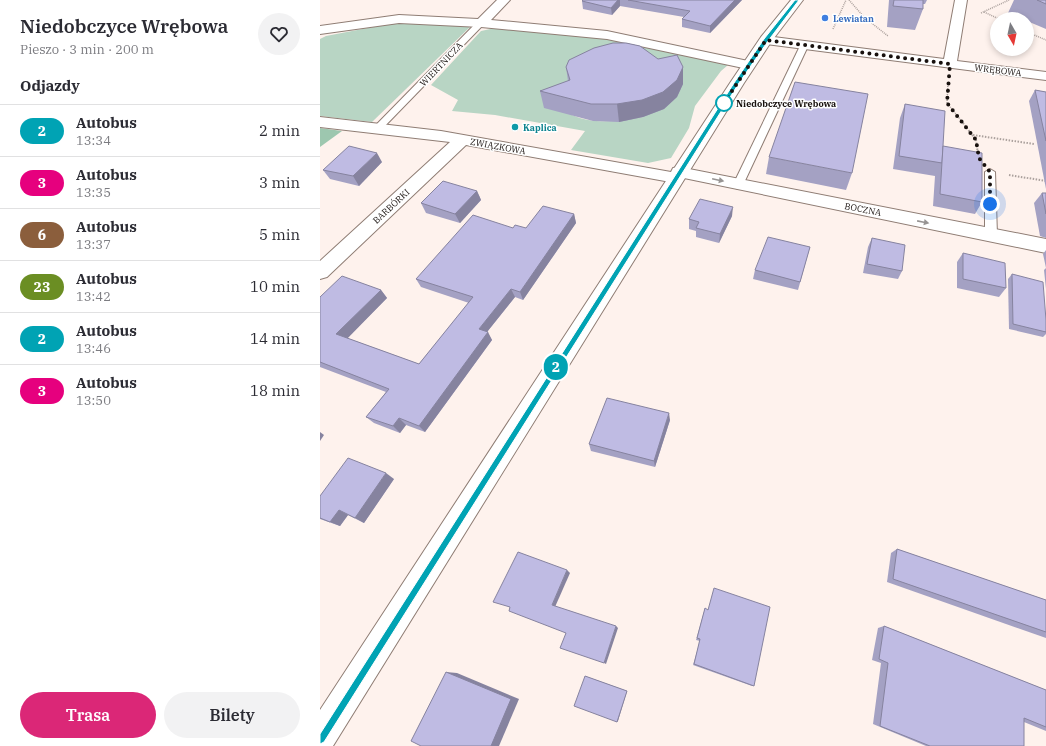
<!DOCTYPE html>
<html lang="pl">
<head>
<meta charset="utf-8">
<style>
	:root { --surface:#fff; --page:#f2f2f3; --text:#2b2b33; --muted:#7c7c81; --line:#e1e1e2; --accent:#db2777 }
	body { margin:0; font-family:"IBM Plex Serif",serif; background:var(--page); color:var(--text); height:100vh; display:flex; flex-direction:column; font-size:15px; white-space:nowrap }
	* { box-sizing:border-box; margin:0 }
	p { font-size:13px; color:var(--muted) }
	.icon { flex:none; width:22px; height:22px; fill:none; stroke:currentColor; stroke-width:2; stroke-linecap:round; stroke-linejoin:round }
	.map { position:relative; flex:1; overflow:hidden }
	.sheet { display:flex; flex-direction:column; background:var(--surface); width:320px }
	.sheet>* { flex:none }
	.badge { padding:0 8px; border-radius:13px; font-size:14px; line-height:26px }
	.needle { width:26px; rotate:171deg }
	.tools { position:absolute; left:670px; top:12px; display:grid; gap:8px }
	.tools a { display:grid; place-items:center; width:44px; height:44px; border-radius:50%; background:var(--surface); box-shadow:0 2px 6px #0003; font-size:20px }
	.you { position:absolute; width:20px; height:20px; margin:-10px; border:3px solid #fff; border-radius:50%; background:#1a73e8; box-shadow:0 0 0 6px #1a73e833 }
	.map>.badge { position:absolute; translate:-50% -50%; box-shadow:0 0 0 2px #fff }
	h2 { padding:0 20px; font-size:15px; line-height:36px }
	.round { display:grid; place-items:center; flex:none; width:42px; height:42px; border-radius:21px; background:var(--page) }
	.overview { display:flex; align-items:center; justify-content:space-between; height:68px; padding:0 20px }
	h1 { font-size:19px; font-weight:600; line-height:30px }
	.button { display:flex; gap:8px; margin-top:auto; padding:8px 20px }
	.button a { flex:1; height:46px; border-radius:24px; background:var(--accent); color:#fff; font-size:16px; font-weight:600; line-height:46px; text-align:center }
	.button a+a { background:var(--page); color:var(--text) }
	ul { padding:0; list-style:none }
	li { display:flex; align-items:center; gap:12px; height:52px; padding:0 20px; border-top:1px solid var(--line) }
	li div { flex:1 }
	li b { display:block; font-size:15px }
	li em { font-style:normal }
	li .badge { min-width:44px; font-weight:700; text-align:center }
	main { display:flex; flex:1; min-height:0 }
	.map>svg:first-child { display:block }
	.green { fill:#b8d5c4; fill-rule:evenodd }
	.forest { fill:#9dc7af }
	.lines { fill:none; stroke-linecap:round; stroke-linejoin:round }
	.lane-casing { stroke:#8f7d74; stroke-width:2 }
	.street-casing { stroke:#8f7d74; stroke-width:2 }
	.secondary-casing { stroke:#8f7d74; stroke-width:2 }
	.path-far1 { stroke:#aba19d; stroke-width:1.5; stroke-dasharray:1 1; stroke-linecap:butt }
	.path { stroke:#aba19d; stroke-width:2; stroke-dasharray:1.5 1.5; stroke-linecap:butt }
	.lane { fill:#fff; fill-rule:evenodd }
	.street { fill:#fff; fill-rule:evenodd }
	.secondary { fill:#fff; fill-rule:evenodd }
	.wall { fill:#a4a1c3 }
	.shaded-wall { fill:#86839f }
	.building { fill:#bfbbe3; stroke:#86839f }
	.oneway { fill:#979493 }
	.line { fill:#00a3b4; stroke:#fff }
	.walk { stroke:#18110e; stroke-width:4; stroke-dasharray:0 7.2 }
	.shop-dot { fill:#3f7fe0; stroke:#fff; stroke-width:1.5 }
	.stop-dot { fill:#fff; stroke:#00a3b4; stroke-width:2 }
	.culture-dot { fill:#0f9aa8; stroke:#fff; stroke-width:1.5 }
	.labels { text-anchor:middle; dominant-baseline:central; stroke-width:3; stroke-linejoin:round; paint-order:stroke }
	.far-shop-label { font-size:9px; font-weight:bold; fill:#366cbe; stroke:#fff; text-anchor:start }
	.far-street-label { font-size:9px; fill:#18110e; stroke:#fff }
	.far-stop-label { font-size:9px; font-weight:bold; fill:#18110e; stroke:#fff; text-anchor:start }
	.far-culture-label { font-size:9px; font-weight:bold; fill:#0d838f; stroke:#fff; text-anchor:start }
</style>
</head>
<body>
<main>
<section class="sheet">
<div class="overview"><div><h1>Niedobczyce Wrębowa</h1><p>Pieszo · 3 min · 200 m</p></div><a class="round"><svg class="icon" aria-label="heart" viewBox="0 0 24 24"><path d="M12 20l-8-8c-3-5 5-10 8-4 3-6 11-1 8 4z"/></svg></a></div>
<h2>Odjazdy</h2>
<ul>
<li><span class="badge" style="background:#00a3b4;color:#fff">2</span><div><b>Autobus</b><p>13:34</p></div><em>2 min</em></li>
<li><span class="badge" style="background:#e6007e;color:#fff">3</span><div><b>Autobus</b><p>13:35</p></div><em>3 min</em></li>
<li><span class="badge" style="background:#8b5e3c;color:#fff">6</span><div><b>Autobus</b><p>13:37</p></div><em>5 min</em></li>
<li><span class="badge" style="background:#6b8e23;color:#fff">23</span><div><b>Autobus</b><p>13:42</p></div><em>10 min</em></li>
<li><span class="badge" style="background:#00a3b4;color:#fff">2</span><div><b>Autobus</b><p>13:46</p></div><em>14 min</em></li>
<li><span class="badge" style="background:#e6007e;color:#fff">3</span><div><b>Autobus</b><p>13:50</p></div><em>18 min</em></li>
</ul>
<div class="button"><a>Trasa</a><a>Bilety</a></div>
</section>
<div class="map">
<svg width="726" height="746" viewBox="0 0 726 746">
	<rect width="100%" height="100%" fill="#fef2ed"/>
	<g class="green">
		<path d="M79,22L151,26L52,122L0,116V39L6,36Z"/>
		<path d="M175,28L248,33L298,40L408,65L401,71L375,106L369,128L351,158L328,163L251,150L265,131L175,115L132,111L138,100L111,85L161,31ZM237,104L323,117C300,121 274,125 252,115C247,113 242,107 237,104Z"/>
	</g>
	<path class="forest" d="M0,128L22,131L0,147Z"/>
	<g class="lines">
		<g class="lane-casing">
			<g id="lane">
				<path d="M158,21L165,23L61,130H55L53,128L55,126Z"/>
				<path d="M484,43L488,46L423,185L418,189L414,187L413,185L480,46Z"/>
				<path d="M670,169L675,172L677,235L671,239L665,235V172Z"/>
			</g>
		</g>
		<g class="street-casing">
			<g id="street">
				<path d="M177,0H190L171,20L287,31L428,61L433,62L435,65L433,68L428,69L287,39L161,27L79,23L0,34V26L79,15L158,19Z"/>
				<path d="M635,0H647L637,61L726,72V80L446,44L440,40L446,36L624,59Z"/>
				<path d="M0,117L121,131L351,172L353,168L359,167L726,239V253L364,178L362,182L356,183L146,145L7,277L0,279V261L130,142L0,127Z"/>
			</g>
		</g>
		<g class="secondary-casing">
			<path id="secondary" d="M471,0H483L451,42L424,83L13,746H0V710L410,83L441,37Z"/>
		</g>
		<g class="path-far1">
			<path d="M529,0L544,17L568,36"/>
			<path d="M664,12L679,19"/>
			<path d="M661,13L689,0"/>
			<path d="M513,29L526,0"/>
			<path d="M707,32L726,40"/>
			<path d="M628,82L627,103L644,124"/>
		</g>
		<g class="path">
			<path d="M643,123L656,140L658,154"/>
			<path d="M653,135L714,144"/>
			<path d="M689,175L726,181"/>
		</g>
		<use href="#lane" class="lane"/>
		<use href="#street" class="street"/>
		<use href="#secondary" class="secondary"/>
	</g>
	<g class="wall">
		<path d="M263,0H422L390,33L362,27V19L364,17L300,6L292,15L263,9L262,1Z"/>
		<path d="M569,0H607L605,4H603V9L595,30L567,27Z"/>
		<path d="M694,0H726V29L707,21V19H702L688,13Z"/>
		<path d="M246,67L363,84L357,97L344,109L323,117L299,122L273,121L224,108L220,91L248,81Z"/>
		<path d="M715,90L726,92V189L709,101Z"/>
		<path d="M585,104L623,146L662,202L655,214L613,206L615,176L573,169L580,118Z"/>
		<path d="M449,157L532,173L526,190L446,174Z"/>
		<path d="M62,162L39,186L10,179L3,170Z"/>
		<path d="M157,191L161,200L140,223L106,213L101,203Z"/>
		<path d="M722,193H726V238L720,236L714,203Z"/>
		<path d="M254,214L256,223L203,300L195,297L167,332L172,340L105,432L86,425L80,433L54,423L46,417L66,392L0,367V297L61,290L67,298L27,338L99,364L149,303L101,287L96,279L193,228H206Z"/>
		<path d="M412,216L399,243L376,237V231L369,229V219Z"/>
		<path d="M552,238L582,271L578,279L543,273L548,247Z"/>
		<path d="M490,247L478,290L433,279L435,270Z"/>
		<path d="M726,250V289L724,270L726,268L723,254Z"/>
		<path d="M643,253L686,288L679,297L637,288V262Z"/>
		<path d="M692,274L726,332V334L723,337L689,329L688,279Z"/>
		<path d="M350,420L335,467L271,451L269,444Z"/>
		<path d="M74,479L44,523L28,515L20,526L0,519V496Z"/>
		<path d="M577,549L726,600V638L567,582L571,553Z"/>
		<path d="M385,608L434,686H432L373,665L380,641L376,640Z"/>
		<path d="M564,626L726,690V731L704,722V746H606L553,724L561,663L552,660L558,628Z"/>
	</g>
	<g class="shaded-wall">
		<path d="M298,0H300V6L292,15L291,8Z"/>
		<path d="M415,0H422L390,33V26Z"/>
		<path d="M363,67V84L357,97L344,109L323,117L299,122L297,104Z"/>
		<path d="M57,153L62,162L39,186L33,176Z"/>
		<path d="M157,191L161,200L140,223L135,214Z"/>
		<path d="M413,207L412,216L399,243L400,234Z"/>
		<path d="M254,214L256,223L203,300L200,292Z"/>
		<path d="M191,289L195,297L163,337L159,329Z"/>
		<path d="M61,290L67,298L24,342L16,334Z"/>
		<path d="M168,332L172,340L105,432L99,426Z"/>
		<path d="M349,413L350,420L335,467L334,461Z"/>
		<path d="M79,418L86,425L80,433L73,426Z"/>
		<path d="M0,432L4,435L0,441Z"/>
		<path d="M66,473L74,479L44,523L35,518Z"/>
		<path d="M19,510L28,515L20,526L10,522Z"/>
		<path d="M247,570L250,573L235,607L232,605Z"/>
		<path d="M296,626L298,628L286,664L284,663Z"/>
		<path d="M126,672L137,673L199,699L179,746H171Z"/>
		<path d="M265,676L307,691L298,721L297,722Z"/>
	</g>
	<g class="building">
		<path d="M263,0H298L291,8L262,1Z"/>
		<path d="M308,0H415L390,26L362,19L370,11Z"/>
		<path d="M574,0H603V9L573,6Z"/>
		<path d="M717,0H726V4Z"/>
		<path d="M293,43H306L320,46L338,59L357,55L363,67L357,80L343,92L322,100L297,104H271L220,91L250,80L246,67L249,60L274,48Z"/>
		<path d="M475,82L548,94L532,173L449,157Z"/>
		<path d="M715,90L726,92V141Z"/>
		<path d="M585,104L625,111L622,163L579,156Z"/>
		<path d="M29,146L57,153L33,176L3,170Z"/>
		<path d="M623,146L662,153V202L620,194Z"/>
		<path d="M123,181L157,191L135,214L101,203Z"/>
		<path d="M722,193H726V214Z"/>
		<path d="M380,199L413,207L400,234L376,228L379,222L369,219Z"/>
		<path d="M223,206L254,214L200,292L191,289L159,329L168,332L99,426L79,418L73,426L46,417L69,389L0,362V297L22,276L61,290L16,334L99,364L153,297L96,279L153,215L193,228L195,225L206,228Z"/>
		<path d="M448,237L490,247L480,282L435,270Z"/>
		<path d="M552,238L585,245L582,271L547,264Z"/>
		<path d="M643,253L685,263L686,288L643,279Z"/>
		<path d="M692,274L723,282L726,320V332L693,324Z"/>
		<path d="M287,398L349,413L334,461L269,444Z"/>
		<path d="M28,458L66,473L35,518L19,510L10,522L0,518V496Z"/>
		<path d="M577,549L726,600V632L573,579Z"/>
		<path d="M198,552L247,570L232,605L296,626L284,663L240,648L246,633L189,611L190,607L173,602Z"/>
		<path d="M394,588L450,607L434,686L374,664L380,639L377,638L385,608L388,610Z"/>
		<path d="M564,626L726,690V727L704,718V746H610L560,726L568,663L559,659Z"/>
		<path d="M126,672L191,699L171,746H101L91,741Z"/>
		<path d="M265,676L307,691L297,722L254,706Z"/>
	</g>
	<defs><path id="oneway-solid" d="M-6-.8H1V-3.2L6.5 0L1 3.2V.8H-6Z"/></defs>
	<g class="oneway">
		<use href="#oneway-solid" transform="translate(398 180) rotate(12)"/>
		<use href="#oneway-solid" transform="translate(603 222) rotate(11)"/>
	</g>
	<path class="line" d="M475,0H479L448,41L419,83L4,742L0,744V734L414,83L444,39Z"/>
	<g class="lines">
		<path class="walk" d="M404,103L446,40L630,64L627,103L656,140L659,158L670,172V204"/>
	</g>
	<circle class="shop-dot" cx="505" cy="18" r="4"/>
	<circle class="stop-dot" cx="404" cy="103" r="8"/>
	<circle class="culture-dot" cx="195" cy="127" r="4"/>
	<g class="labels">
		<g class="far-shop-label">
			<text x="513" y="18">Lewiatan</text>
		</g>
		<g class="far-street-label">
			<text transform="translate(121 64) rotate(-46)">WIERTNICZA</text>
			<text transform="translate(678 70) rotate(7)">WRĘBOWA</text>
			<text transform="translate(178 146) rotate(10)">ZWIĄZKOWA</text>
			<text transform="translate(71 206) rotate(-43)">BARBÓRKI</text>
			<text transform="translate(543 209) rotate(11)">BOCZNA</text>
		</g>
		<g class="far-stop-label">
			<text x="416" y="103">Niedobczyce Wrębowa</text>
		</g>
		<g class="far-culture-label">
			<text x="203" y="127">Kaplica</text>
		</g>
	</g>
</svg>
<div class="tools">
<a><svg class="needle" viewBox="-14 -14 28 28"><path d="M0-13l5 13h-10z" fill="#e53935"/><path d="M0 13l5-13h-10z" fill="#7c7c81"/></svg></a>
</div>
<div class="you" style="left:670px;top:204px"></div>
<b class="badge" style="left:236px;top:367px;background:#00a3b4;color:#fff">2</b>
</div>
</main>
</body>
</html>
